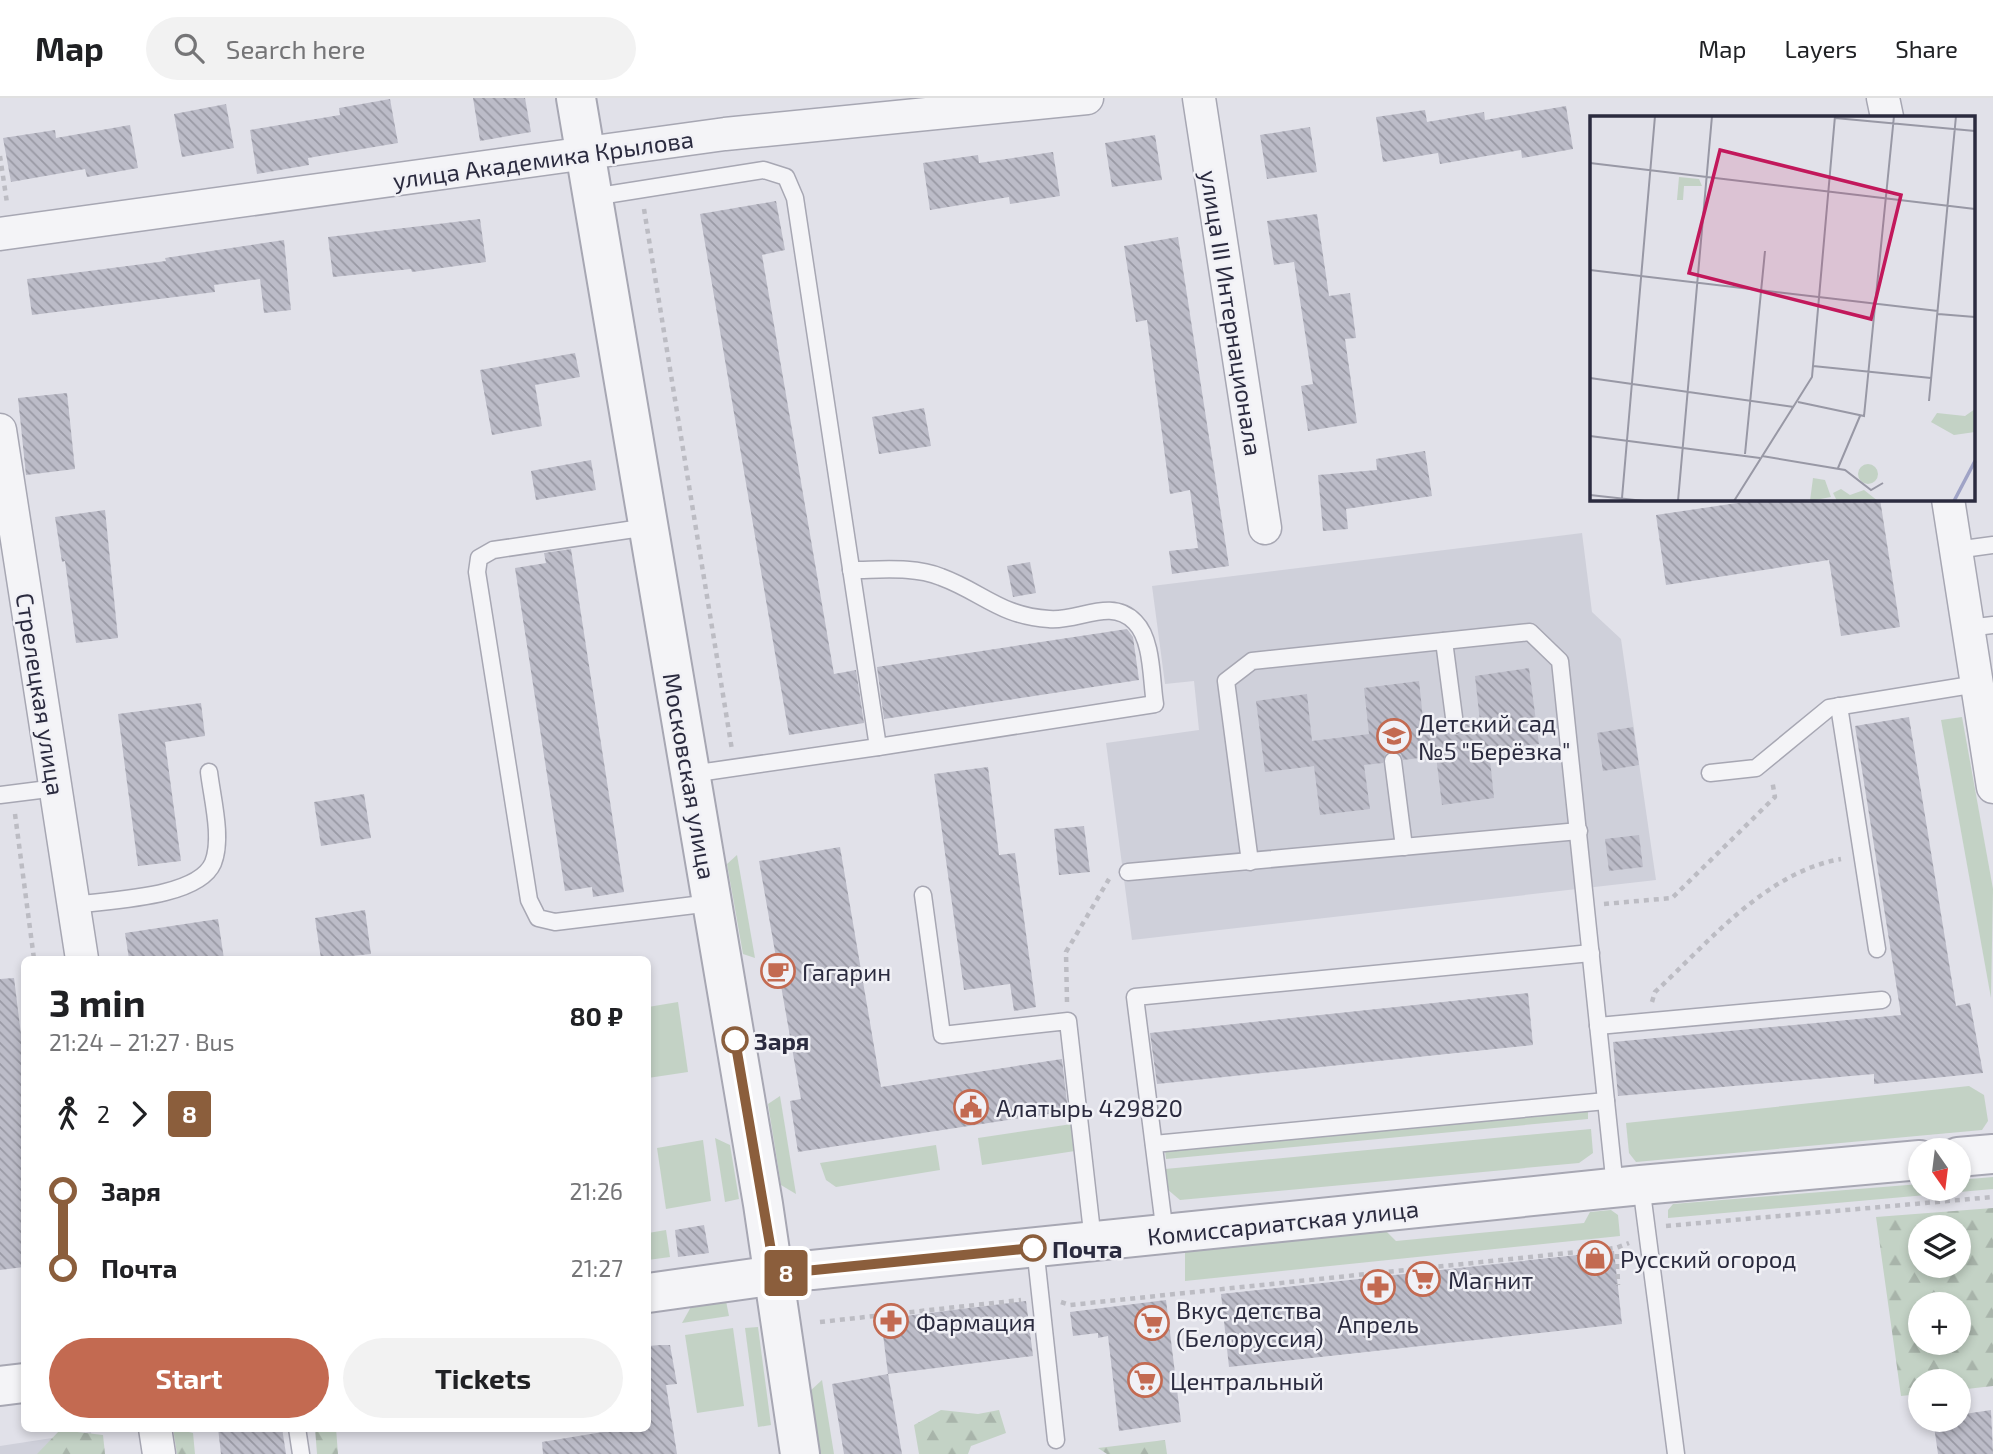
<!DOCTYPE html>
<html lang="en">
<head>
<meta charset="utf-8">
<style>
	:root { --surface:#fff; --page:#f2f2f2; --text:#202124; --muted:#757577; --line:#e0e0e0; --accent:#c36a51 }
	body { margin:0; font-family:"Exo 2",sans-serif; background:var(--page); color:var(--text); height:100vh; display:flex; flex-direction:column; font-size:26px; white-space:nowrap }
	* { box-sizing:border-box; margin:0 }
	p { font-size:23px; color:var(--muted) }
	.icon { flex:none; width:38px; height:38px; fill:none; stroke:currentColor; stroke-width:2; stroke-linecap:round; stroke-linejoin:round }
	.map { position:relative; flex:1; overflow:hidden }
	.sheet { position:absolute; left:21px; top:858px; width:630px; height:476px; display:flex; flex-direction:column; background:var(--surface); border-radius:10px; box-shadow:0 4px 10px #0003 }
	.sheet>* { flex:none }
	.badge { padding:0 14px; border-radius:5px; font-size:24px; line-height:46px }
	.needle { width:46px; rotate:166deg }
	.tools { position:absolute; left:1908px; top:1040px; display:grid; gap:14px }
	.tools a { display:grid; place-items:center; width:63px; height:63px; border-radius:50%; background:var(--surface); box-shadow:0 4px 10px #0003; font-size:35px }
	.map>.badge { position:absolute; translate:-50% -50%; box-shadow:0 0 0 4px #fff }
	.legs { display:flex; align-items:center; gap:10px; height:77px; padding:0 28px; font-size:23px }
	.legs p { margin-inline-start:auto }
	.summary { display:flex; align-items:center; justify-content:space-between; height:119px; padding:0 28px }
	h1 { font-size:38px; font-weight:700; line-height:52px }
	.action { display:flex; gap:14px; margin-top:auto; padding:14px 28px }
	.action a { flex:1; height:80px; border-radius:42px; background:var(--accent); color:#fff; font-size:28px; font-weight:700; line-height:80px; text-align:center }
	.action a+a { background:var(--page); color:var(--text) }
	ul { padding:0 28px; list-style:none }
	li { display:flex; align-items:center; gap:24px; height:77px; font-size:26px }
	li i { display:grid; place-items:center; width:10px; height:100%; margin:0 9px; background:currentColor }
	li i::after { content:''; width:18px; height:18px; margin:-9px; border:5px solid; border-radius:50%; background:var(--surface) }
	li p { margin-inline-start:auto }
	li:first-child i { background:linear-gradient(#0000 50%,currentColor 0) }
	li:last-child i { background:linear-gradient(currentColor 50%,#0000 0) }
	header { display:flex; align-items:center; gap:42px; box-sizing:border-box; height:98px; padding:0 35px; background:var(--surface); border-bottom:2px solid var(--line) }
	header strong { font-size:33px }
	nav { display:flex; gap:38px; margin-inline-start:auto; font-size:24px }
	.search { width:490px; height:63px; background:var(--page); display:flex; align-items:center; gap:18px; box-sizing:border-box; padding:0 24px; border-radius:38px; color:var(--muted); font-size:26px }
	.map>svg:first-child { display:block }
	.built { fill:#cfd0da }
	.green { fill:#c3d2c5 }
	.forest { fill:url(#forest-firs); fill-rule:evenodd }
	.building { fill:url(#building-back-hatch) }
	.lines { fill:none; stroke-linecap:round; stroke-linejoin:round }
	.service-casing { stroke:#a7a7b3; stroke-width:19 }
	.minor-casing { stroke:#a7a7b3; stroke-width:35 }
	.tertiary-casing { stroke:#a7a7b3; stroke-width:42 }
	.path { stroke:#bcbcc3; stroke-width:4.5; stroke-dasharray:5 5; stroke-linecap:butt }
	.service { stroke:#f4f4f7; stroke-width:16 }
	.minor { stroke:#f4f4f7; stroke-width:32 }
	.tertiary { stroke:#f4f4f7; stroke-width:38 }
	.line-1-casing { stroke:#fff; stroke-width:16 }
	.line-1 { stroke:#8b5e3c; stroke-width:10 }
	.stop-1-dot { fill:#fff; stroke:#8b5e3c; stroke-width:3.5 }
	.labels { text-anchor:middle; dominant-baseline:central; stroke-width:5; stroke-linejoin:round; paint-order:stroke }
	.street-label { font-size:24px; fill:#2b2b3f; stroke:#f1f1f6 }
	.poi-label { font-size:24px; fill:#2b2b3f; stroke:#f1f1f6; text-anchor:start }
	.stop-label { font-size:24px; font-weight:bold; fill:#2b2b3f; stroke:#f1f1f6; text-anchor:start }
	.inset-river { fill:none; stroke:#9fa3c6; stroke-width:3.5 }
	.inset-road { fill:none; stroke:#9898a5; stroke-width:2 }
	.view { fill:#c2185b; fill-opacity:0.15; stroke:#c2185b; stroke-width:3.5 }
	.inset-edge { fill:none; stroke:#2b2b3f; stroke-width:3.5 }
</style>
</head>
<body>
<header>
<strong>Map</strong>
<div class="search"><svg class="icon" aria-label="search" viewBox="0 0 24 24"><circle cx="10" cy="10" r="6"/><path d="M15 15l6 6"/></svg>Search here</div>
<nav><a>Map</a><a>Layers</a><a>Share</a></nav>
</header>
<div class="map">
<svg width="1993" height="1356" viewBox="0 0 1993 1356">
	<defs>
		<pattern id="forest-firs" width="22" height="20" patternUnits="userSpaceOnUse" patternTransform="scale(1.75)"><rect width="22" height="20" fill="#c3d2c5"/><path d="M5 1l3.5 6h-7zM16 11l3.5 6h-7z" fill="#a8b4aa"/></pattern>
		<pattern id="building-back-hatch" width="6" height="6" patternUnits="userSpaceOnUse" patternTransform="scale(1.75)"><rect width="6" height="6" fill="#bcbcc8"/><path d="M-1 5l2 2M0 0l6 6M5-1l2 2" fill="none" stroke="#9999a4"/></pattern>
	</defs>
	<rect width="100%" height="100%" fill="#e1e1e9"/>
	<g class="built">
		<path d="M1582,435L1592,514L1621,541L1656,782L1132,842L1106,645L1199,632L1194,583L1165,586L1152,488Z"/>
		<path d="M91,1334L95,1356H0V1348Z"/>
	</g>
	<g class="green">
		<path d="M1962,619L1993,791L1991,900L1941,622Z"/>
		<path d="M737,757L755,860L743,856L727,766Z"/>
		<path d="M678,904L688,974L648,980V909Z"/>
		<path d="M1969,988L1984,997L1988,1023L1982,1032L1636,1064L1629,1055L1626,1025Z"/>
		<path d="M780,998L796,1096L781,1087L768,1006Z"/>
		<path d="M1588,1013V1021L1166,1061L1165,1052Z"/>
		<path d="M1072,1026L1075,1053L982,1067L978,1040Z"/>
		<path d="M1591,1031L1593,1055L1579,1065L1180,1102L1167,1091L1165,1071Z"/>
		<path d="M715,1040L730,1047L739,1101L725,1104Z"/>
		<path d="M703,1042L711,1103L666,1111L657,1050Z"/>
		<path d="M936,1047L940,1072L836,1089L826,1082L820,1065Z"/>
		<path d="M1993,1079V1091L1668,1120V1112L1673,1106L1920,1086V1090H1958V1082Z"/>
		<path d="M1611,1112L1618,1117L1620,1138L1185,1183V1154L1386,1133L1396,1143L1584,1125L1590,1114Z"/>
		<path d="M666,1132L670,1159L648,1162V1135Z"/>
		<path d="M726,1203L729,1218L682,1225L692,1207Z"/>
		<path d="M758,1229L771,1327L758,1329L745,1230Z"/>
		<path d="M733,1230L744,1308L697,1315L685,1237Z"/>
		<path d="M822,1282L834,1356H817L808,1295Z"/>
	</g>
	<g class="forest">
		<path d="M1993,1110V1288L1958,1292V1283H1920V1296L1901,1298L1876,1119ZM1920,1129H1958V1167H1920ZM1920,1206H1958V1244H1920Z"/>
		<path d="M941,1312L978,1316L999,1312L1006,1335L971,1348L968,1356H919L914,1327Z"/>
		<path d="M173,1330L193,1335L195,1356H177Z"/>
		<path d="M315,1330H336L338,1356H317Z"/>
		<path d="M60,1332L103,1337L105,1356H37Z"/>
		<path d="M1165,1342L1167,1356H1107L1098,1350Z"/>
	</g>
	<g class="building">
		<path d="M473,0H525L531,34L480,43Z"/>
		<path d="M390,1L398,45L308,60L309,67L257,76L250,32L340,17L339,10Z"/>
		<path d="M226,6L234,50L182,59L174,16Z"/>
		<path d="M1566,8L1573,51L1522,60L1521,52L1440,66L1438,55L1383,64L1376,19L1425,12L1427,24L1484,14L1485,22Z"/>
		<path d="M130,27L138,70L87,79L85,71L11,84L3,40L55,32L56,40Z"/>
		<path d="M1310,29L1317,74L1267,81L1260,37Z"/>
		<path d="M1155,37L1162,82L1112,89L1105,45Z"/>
		<path d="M1053,54L1060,98L1010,106L1009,99L930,112L923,65L978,57L979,65Z"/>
		<path d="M776,103L785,152L762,157L834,576L856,572L864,625L789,637L700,116Z"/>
		<path d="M1317,116L1329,198L1350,195L1356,240L1345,241L1357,325L1308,333L1301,288L1313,286L1294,164L1274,167L1267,123Z"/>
		<path d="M480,121L486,164L412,174L411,171L333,179L328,139Z"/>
		<path d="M1178,139L1229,468L1172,476L1169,453L1198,450L1190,392L1170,396L1147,222L1136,224L1124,148Z"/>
		<path d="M284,142L291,212L264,215L260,181L214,187L215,194L32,217L27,181L166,163L165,160Z"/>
		<path d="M575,255L580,279L535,287L542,328L492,337L480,272Z"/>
		<path d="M67,295L75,371L26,377L18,300Z"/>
		<path d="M924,310L931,348L879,356L872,319Z"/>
		<path d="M1425,353L1432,398L1346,411L1348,431L1323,433L1318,377L1377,372L1376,361Z"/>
		<path d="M591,362L596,392L536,402L531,373Z"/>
		<path d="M1764,401H1880L1900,529L1841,538L1829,462L1666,487L1656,417Z"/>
		<path d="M105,412L118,540L76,545L65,463L62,464L55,419Z"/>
		<path d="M571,451L624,794L593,799L592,789L565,793L515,470L546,465L544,455Z"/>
		<path d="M1030,464L1036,495L1013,499L1007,468Z"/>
		<path d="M1127,531L1133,539L1139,582L884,621L877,569Z"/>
		<path d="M1529,570L1539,646L1489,652L1494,700L1442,707L1436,658L1403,662L1401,656L1392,653L1386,655L1383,665L1364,667L1370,711L1320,717L1314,668L1265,674L1256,603L1307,596L1312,643L1369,636L1364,590L1419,583L1424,630L1445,628L1447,634L1456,637L1462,635L1465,626L1480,624L1475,578Z"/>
		<path d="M201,605L205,638L165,644L181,763L138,768L118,616Z"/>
		<path d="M1909,619L1956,908L1970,905L1983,975L1874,986V976L1618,998L1613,944L1901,917L1855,628Z"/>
		<path d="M1633,629L1639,667L1603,673L1597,635Z"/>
		<path d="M988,669L999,757L1015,755L1036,909L1014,913L1010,886L964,892L934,676Z"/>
		<path d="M364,696L371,740L321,748L314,704Z"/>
		<path d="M1084,728L1090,774L1059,777L1054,731Z"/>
		<path d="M1639,737L1643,769L1609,773L1605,741Z"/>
		<path d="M840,749L881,989L1062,961L1068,1013L798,1054L790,1003L801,1001L759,763Z"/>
		<path d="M365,812L371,856L321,861L315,820Z"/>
		<path d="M218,821L224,861H129L125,835Z"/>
		<path d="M14,880L24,961V1169L0,1172V881Z"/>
		<path d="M1528,895L1533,947L1157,986L1150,935Z"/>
		<path d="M704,1127L709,1155L678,1159L675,1132Z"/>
		<path d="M1614,1153L1622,1226L1229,1269L1221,1196Z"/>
		<path d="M1166,1202L1181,1324L1119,1333L1108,1238L1098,1240V1235L1073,1238L1070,1214Z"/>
		<path d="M1026,1203L1033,1258L888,1276L881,1221Z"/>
		<path d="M660,1247H670L677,1286L666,1287L677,1356H543L542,1344L627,1330H648V1248Z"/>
		<path d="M888,1276L902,1356H844L832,1286Z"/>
		<path d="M1991,1312L1993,1356H1938L1933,1321H1958V1317Z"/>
		<path d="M218,1330H282L286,1356H221Z"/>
	</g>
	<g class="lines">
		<g class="service-casing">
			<g id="service">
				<path d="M593,99L764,72L786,79L795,100L878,649L691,676"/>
				<path d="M648,429L493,452L479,460L477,474L529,802L538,820L555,824L711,805"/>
				<path d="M1956,452L1993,447"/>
				<path d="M851,472C880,472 914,468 941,479C982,494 1000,518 1049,521C1078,524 1111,499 1135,524C1153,542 1151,582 1155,606L878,649"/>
				<path d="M1968,530L1993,527"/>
				<path d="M1444,543L1455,627"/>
				<path d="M1839,608L1877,851"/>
				<path d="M1393,663L1404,749"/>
				<path d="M1710,675L1756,670L1829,610L1977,586"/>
				<path d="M0,697L56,690"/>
				<path d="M1250,764L1226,583L1252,563L1530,534L1560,563L1615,1089"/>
				<path d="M1128,774L1579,733"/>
				<path d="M923,797L942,937L1068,923L1093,1143"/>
				<path d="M74,807C109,802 198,800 213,765C223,740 212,700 209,674"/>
				<path d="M1598,928L1882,902"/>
				<path d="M1154,1046L1606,1003"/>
				<path d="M1641,1087L1676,1356"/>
				<path d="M1165,1136L1135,899L1591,855"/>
				<path d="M1035,1149L1056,1342"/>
				<path d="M297,1330L301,1356"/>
			</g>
		</g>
		<g class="minor-casing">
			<g id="minor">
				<path d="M1199,0L1265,430"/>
				<path d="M1883,0L1887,19"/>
				<path d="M0,136L725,36L1087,0"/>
				<path d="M0,332L82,861"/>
				<path d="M1948,401L1993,689"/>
				<path d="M155,1330L159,1356"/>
			</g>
		</g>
		<g class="tertiary-casing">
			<g id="tertiary">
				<path d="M576,0L763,1106L800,1356"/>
				<path d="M1958,1059L1993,1056"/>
				<path d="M648,1195L812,1172L1641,1087L1920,1062"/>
				<path d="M0,1288L24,1285"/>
			</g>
		</g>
		<g class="path">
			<path d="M0,58L7,105"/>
			<path d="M644,111L732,652"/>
			<path d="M15,716L34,861"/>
			<path d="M1604,806L1672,800L1775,699L1772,682"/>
			<path d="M1067,904L1066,854L1109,781"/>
			<path d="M1652,904L1655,894C1709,844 1766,774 1841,761"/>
			<path d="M1666,1128L1993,1099"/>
			<path d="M1617,1156L1618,1187"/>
			<path d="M1061,1204L1070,1207L1616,1150L1629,1145"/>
			<path d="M820,1224L1021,1202"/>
		</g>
		<use href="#service" class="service"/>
		<use href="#minor" class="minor"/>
		<use href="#tertiary" class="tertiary"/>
	</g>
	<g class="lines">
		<g class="line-1-casing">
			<path id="line-1" d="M735,942L775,1176L1033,1150"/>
		</g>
		<use href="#line-1" class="line-1"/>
	</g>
	<defs>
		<g id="school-ring" transform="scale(1.75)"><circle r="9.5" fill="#f1f1f6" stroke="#c36a51" stroke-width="1.5"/><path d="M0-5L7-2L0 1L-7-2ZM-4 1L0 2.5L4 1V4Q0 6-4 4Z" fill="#c36a51"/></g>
		<g id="cafe-ring" transform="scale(1.75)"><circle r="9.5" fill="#f1f1f6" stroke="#c36a51" stroke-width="1.5"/><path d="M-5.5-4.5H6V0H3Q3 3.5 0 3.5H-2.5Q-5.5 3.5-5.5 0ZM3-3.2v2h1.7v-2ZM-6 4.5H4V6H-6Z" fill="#c36a51"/></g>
		<g id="civic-ring" transform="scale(1.75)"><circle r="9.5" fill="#f1f1f6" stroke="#c36a51" stroke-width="1.5"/><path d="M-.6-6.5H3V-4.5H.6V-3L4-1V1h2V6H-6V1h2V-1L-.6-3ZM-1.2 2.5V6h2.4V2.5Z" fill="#c36a51"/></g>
		<g id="shop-ring" transform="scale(1.75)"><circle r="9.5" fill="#f1f1f6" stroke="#c36a51" stroke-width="1.5"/><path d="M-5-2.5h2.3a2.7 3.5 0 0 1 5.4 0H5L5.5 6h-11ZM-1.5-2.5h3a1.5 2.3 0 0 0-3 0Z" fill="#c36a51"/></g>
		<g id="supermarket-ring" transform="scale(1.75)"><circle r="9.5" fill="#f1f1f6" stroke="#c36a51" stroke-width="1.5"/><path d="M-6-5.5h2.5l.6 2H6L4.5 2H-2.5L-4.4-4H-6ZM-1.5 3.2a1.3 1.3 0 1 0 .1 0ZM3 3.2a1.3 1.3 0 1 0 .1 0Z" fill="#c36a51"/></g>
		<g id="pharmacy-ring" transform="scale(1.75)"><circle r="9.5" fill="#f1f1f6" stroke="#c36a51" stroke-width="1.5"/><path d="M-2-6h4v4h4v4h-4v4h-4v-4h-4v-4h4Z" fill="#c36a51"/></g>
	</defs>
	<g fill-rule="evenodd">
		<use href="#school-ring" x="1394" y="638"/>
		<use href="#cafe-ring" x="778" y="873"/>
		<use href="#civic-ring" x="971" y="1009"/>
		<use href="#shop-ring" x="1595" y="1160"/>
		<use href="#supermarket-ring" x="1423" y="1181"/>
		<use href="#pharmacy-ring" x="1378" y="1189"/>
		<use href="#pharmacy-ring" x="891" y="1223"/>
		<use href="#supermarket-ring" x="1152" y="1225"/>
		<use href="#supermarket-ring" x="1145" y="1282"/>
	</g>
	<g class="stop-1-dot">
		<circle cx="735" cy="942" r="12"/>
		<circle cx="1033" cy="1150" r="12"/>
	</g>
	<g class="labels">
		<g class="street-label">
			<text transform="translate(543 61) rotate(-8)">улица Академика Крылова</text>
			<text transform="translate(1232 215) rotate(81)">улица III Интернационала</text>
			<text transform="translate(41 596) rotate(81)">Стрелецкая улица</text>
			<text transform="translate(690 678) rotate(80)">Московская улица</text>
			<text transform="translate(1283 1124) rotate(-6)">Комиссариатская улица</text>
		</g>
		<g class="poi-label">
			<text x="1418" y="624">Детский сад<tspan x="1418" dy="28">№5 "Берёзка"</tspan></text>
			<text x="802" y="873">Гагарин</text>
			<text x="996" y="1009">Алатырь 429820</text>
			<text x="1620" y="1160">Русский огород</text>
			<text x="1448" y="1181">Магнит</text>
			<text x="1176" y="1211">Вкус детства<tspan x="1176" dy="28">(Белоруссия)</tspan></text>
			<text x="916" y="1223">Фармация</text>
			<text x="1378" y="1225" text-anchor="middle">Апрель</text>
			<text x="1170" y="1282">Центральный</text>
		</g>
		<g class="stop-label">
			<text x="754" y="942">Заря</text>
			<text x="1052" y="1150">Почта</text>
		</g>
	</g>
	<g transform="translate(1590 18)">
		<rect width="385" height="385" fill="#e1e1e9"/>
		<path d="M89,61L109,63L112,70H94L93,84H87Z" fill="#c3d2c5"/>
		<path d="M385,293V316L364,319L341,306L347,297L375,300ZM268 358a10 10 0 1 1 20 0a10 10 0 1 1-20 0ZM223,362L235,364L241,381L220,385ZM251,373L260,379L274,374L288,385H247L243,377Z" fill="#c3d2c5"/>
		<path class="inset-river" d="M364,385L385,345"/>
		<path class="inset-road" d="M245,2L385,15M0,47L385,93M0,154L348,195M348,198L385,201M223,250L341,262M0,262L204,291M339,285L366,0M208,286L274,300L304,0M0,320L170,342M155,338L175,135M172,340L255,354L281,374L293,367M248,352L270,300M0,379L54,385M32,382L65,0M88,385L122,0M144,385L222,261L245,0"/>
		<path class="view" d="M130,34L311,79L281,203L99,157Z"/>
		<rect width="385" height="385" class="inset-edge"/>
	</g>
</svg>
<div class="tools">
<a><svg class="needle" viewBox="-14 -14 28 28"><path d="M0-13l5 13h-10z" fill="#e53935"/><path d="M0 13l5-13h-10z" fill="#757577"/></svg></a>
<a><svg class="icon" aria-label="layers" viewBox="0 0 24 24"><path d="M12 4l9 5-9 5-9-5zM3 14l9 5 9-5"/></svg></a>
<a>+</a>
<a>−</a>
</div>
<b class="badge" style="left:786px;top:1175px;background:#8b5e3c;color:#fff">8</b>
<section class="sheet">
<div class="summary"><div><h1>3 min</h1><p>21:24 – 21:27 · Bus</p></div><b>80 ₽</b></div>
<div class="legs"><svg class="icon" aria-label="walk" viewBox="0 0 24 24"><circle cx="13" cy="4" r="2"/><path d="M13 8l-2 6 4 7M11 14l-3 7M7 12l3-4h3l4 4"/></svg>2<svg class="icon" aria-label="forward" viewBox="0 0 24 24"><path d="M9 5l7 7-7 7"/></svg><b class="badge" style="background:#8b5e3c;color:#fff">8</b></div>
<ul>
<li><i style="color:#8b5e3c"></i><b>Заря</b><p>21:26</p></li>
<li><i style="color:#8b5e3c"></i><b>Почта</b><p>21:27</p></li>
</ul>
<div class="action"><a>Start</a><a>Tickets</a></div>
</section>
</div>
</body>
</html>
